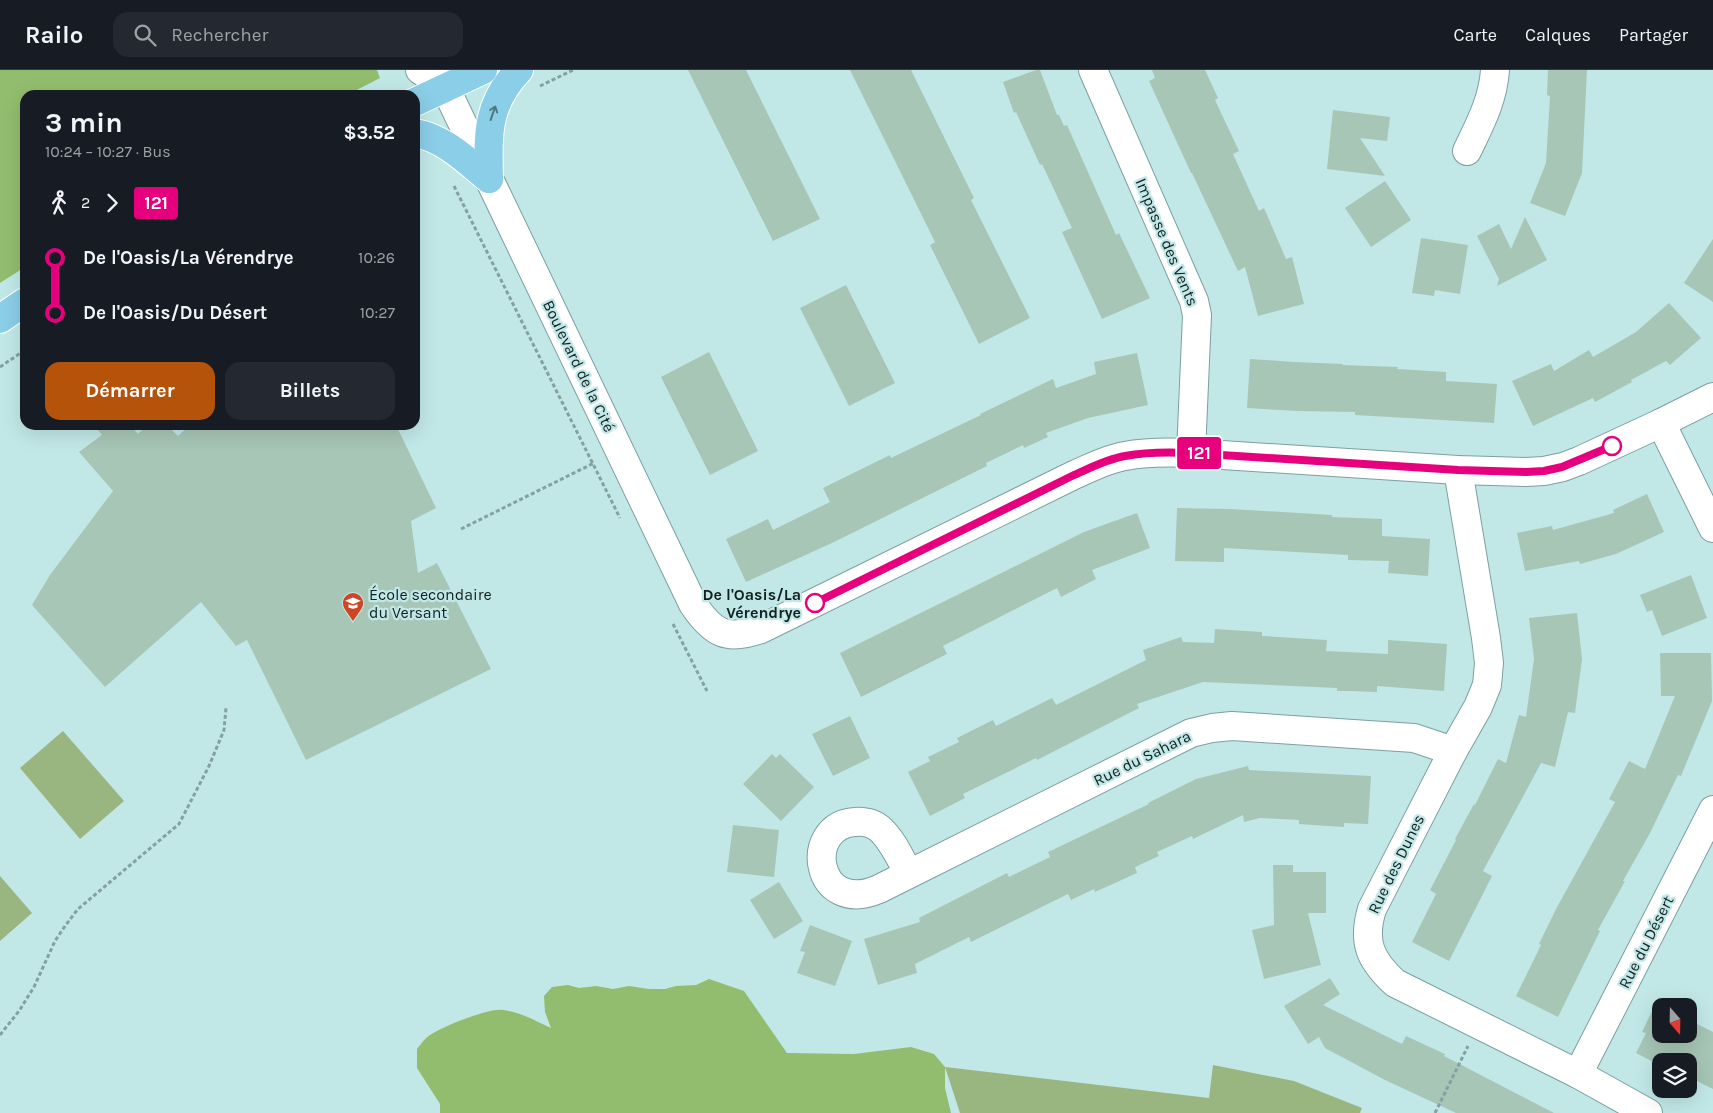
<!DOCTYPE html>
<html lang="fr">
<head>
<meta charset="utf-8">
<style>
	:root { --surface:#171b24; --page:#242831; --text:#f1f3f6; --muted:#9ea1a6; --line:#363941; --accent:#b45309 }
	body { margin:0; font-family:Karla,sans-serif; background:var(--page); color:var(--text); height:100vh; display:flex; flex-direction:column; font-size:19px; white-space:nowrap }
	* { box-sizing:border-box; margin:0 }
	p { font-size:16px; color:var(--muted) }
	.icon { flex:none; width:28px; height:28px; fill:none; stroke:currentColor; stroke-width:2; stroke-linecap:round; stroke-linejoin:round }
	.map { position:relative; flex:1; overflow:hidden }
	.side { position:absolute; left:20px; top:20px; width:400px; height:340px; display:flex; flex-direction:column; background:var(--surface); border-radius:15px; box-shadow:0 5px 20px #0002 }
	.side>* { flex:none }
	.badge { padding:0 10px; border-radius:4px; font-size:18px; line-height:32px }
	.needle { width:32px; rotate:160deg }
	.tools { position:absolute; left:1652px; top:928px; display:grid; gap:10px }
	.tools a { display:grid; place-items:center; width:45px; height:45px; border-radius:10px; background:var(--surface); box-shadow:0 5px 20px #0002; font-size:25px }
	.map>.badge { position:absolute; translate:-50% -50%; box-shadow:0 0 0 2px #fff }
	.legs { display:flex; align-items:center; gap:8px; height:55px; padding:0 25px; font-size:16px }
	.legs p { margin-inline-start:auto }
	.head { display:flex; align-items:center; justify-content:space-between; height:85px; padding:0 25px }
	h1 { font-size:28px; font-weight:700; line-height:38px }
	.button { display:flex; gap:10px; margin-top:auto; padding:10px 25px }
	.button a { flex:1; height:58px; border-radius:15px; background:var(--accent); color:#fff; font-size:20px; font-weight:700; line-height:58px; text-align:center }
	.button a+a { background:var(--page); color:var(--text) }
	ul { padding:0 25px; list-style:none }
	li { display:flex; align-items:center; gap:18px; height:55px; font-size:19px }
	li i { display:grid; place-items:center; width:8px; height:100%; margin:0 6px; background:currentColor }
	li i::after { content:''; width:12px; height:12px; margin:-6px; border:4px solid; border-radius:50%; background:var(--surface) }
	li p { margin-inline-start:auto }
	li:first-child i { background:linear-gradient(#0000 50%,currentColor 0) }
	li:last-child i { background:linear-gradient(currentColor 50%,#0000 0) }
	header { display:flex; align-items:center; gap:30px; box-sizing:border-box; height:70px; padding:0 25px; background:var(--surface); border-bottom:1px solid var(--line) }
	header strong { font-size:24px }
	nav { display:flex; gap:28px; margin-inline-start:auto; font-size:18px }
	.search { width:350px; height:45px; background:var(--page); display:flex; align-items:center; gap:12px; box-sizing:border-box; padding:0 18px; border-radius:15px; color:var(--muted); font-size:19px }
	.map>svg:first-child { display:block }
	.green { fill:#99b681 }
	.forest { fill:#93bd6e }
	.building { fill:#a7c6b6 }
	.lines { fill:none; stroke-linecap:round; stroke-linejoin:round }
	.minor-casing { stroke:#7ba09f; stroke-width:30 }
	.major-casing { stroke:#fff; stroke-width:30 }
	.path { stroke:#83a1a1; stroke-width:3; stroke-dasharray:4 2.5; stroke-linecap:butt }
	.minor { stroke:#fff; stroke-width:28 }
	.major { stroke:#8bcee8; stroke-width:28 }
	.oneway { stroke:#4e7784 }
	.line-1-casing { stroke:#fff; stroke-width:11 }
	.line-1 { stroke:#e6007e; stroke-width:8 }
	.stop-1-dot { fill:#fff; stroke:#e6007e; stroke-width:2.5 }
	.labels { text-anchor:middle; dominant-baseline:central; stroke-width:4.5; stroke-linejoin:round; paint-order:stroke }
	.street-label { font-size:16px; fill:#122020; stroke:#c1e8e7 }
	.poi-label { font-size:16px; fill:#122020; stroke:#c1e8e7; text-anchor:start }
	.stop-label { font-size:16px; font-weight:bold; fill:#122020; stroke:#c1e8e7; text-anchor:end }
</style>
</head>
<body>
<header>
<strong>Railo</strong>
<div class="search"><svg class="icon" aria-label="search" viewBox="0 0 24 24"><circle cx="10" cy="10" r="6"/><path d="M15 15l6 6"/></svg>Rechercher</div>
<nav><a>Carte</a><a>Calques</a><a>Partager</a></nav>
</header>
<div class="map">
<svg width="1713" height="1043" viewBox="0 0 1713 1043">
	<rect width="100%" height="100%" fill="#c1e8e7"/>
	<g class="green">
		<path d="M63,661L124,731L80,769L20,698Z"/>
		<path d="M0,806L32,843L0,871Z"/>
		<path d="M1213,995L1294,1011L1362,1038L1360,1043H960L945,997L1209,1028Z"/>
	</g>
	<g class="forest">
		<path d="M0,0H377L380,8L347,25H25V197L0,213Z"/>
		<path d="M709,909L744,921L787,983L854,984L911,977L934,984L945,997V1018L951,1043H440V1034L417,998V979C421,974 425,968 430,965C443,956 489,938 503,940C520,942 536,951 551,958L545,942L544,926L552,917L568,915L579,918L596,916L613,919L629,916L649,919H665L676,916L696,915Z"/>
	</g>
	<g class="building">
		<path d="M688,0H746L820,149L773,171Z"/>
		<path d="M850,0H911L974,128L971,130L1030,248L979,274L930,175L935,172Z"/>
		<path d="M1036,0H1040L1057,45H1059L1064,56L1067,55L1116,165L1119,163L1150,228L1102,249L1062,162L1072,158L1042,94L1040,95L1016,42L1014,43L1003,12Z"/>
		<path d="M1152,0H1205L1218,28L1215,30L1239,81L1233,84L1259,141L1264,138L1286,189L1292,187L1304,234L1258,246L1245,197L1238,201L1192,103H1191L1149,11L1155,8Z"/>
		<path d="M1548,0H1587L1582,103L1565,146L1530,133L1546,93L1550,26L1547,25Z"/>
		<path d="M1333,40L1390,47L1387,71L1360,68L1385,106L1327,99Z"/>
		<path d="M1385,111L1411,150L1371,177L1345,138Z"/>
		<path d="M1525,147L1547,190L1497,216L1499,209L1477,166L1499,154L1511,179Z"/>
		<path d="M1421,168L1468,175L1460,224L1435,220L1434,226L1412,223Z"/>
		<path d="M1713,169V232L1684,213Z"/>
		<path d="M846,215L895,313L849,336L800,238Z"/>
		<path d="M1669,233L1701,268L1670,295L1666,291L1631,310L1632,312L1595,332L1593,328L1533,356L1512,311L1551,294L1554,301L1589,280L1593,287L1636,262Z"/>
		<path d="M709,282L758,381L710,405L661,307Z"/>
		<path d="M1137,283L1148,335L1088,348L1046,363L1048,367L1024,378L1023,375L986,393L987,396L832,473L746,512L726,469L768,449L773,460L830,432L823,418L890,385L891,388L981,345L980,344L1053,309L1056,318L1096,304L1094,292Z"/>
		<path d="M1250,289L1294,292L1343,294L1342,295L1398,297L1397,299L1446,302V311L1497,314L1494,353L1355,345V342L1297,341L1247,338Z"/>
		<path d="M94,355H130L138,364L147,355H167L178,366L190,355H396L436,438L411,451L418,503L437,493L491,599L306,690L247,570L236,576L201,532L105,617L32,535L50,505L113,421L79,382L102,365Z"/>
		<path d="M1647,424L1664,462L1616,484L1580,494L1579,491L1525,501L1517,463L1552,456L1553,460L1614,443L1613,440Z"/>
		<path d="M1177,438L1230,439L1332,445V447L1382,449V466L1430,469L1428,506L1388,503L1389,491L1348,490V485L1224,478V492L1175,491Z"/>
		<path d="M1137,443L1150,478L1092,500L1096,509L1061,527L1057,518L943,576L947,584L861,627L840,583L1084,462Z"/>
		<path d="M1691,505L1707,548L1662,566L1652,540L1647,542L1640,525Z"/>
		<path d="M1577,543L1582,589L1575,643L1568,642L1555,697L1541,693L1483,801L1492,806L1449,891L1412,872L1436,824L1430,820L1456,770L1455,769L1474,734L1475,735L1498,689L1506,693L1519,645L1526,647L1534,589L1529,548Z"/>
		<path d="M1215,559L1262,562V566L1327,570L1326,581L1388,584V570L1447,574L1444,621L1377,616V622L1350,621H1337V618L1203,612L1137,634L1139,638L1037,690L1036,688L963,724L965,728L930,746L908,702L930,691L928,687L959,672L957,668L993,650L996,656L1052,628L1056,635L1146,590L1143,580L1181,567L1183,572L1214,573Z"/>
		<path d="M1660,583H1711L1712,631L1681,706L1678,705L1650,763L1623,811H1625L1598,860L1600,861L1558,947L1516,926L1541,875L1539,874L1556,839L1615,732L1609,729L1629,691L1645,699L1675,626H1661Z"/>
		<path d="M850,646L870,688L833,706L812,664Z"/>
		<path d="M772,684L776,688L780,684L814,717L781,751L743,714Z"/>
		<path d="M1248,696L1249,700L1371,706L1368,754L1344,753V757L1313,755L1299,754V750L1260,748L1244,752L1243,745L1193,769L1192,766L1157,782L1159,786L1135,797L1137,803L1095,822L1094,819L1071,830L1068,824L971,872L969,867L915,894L917,903L878,915L864,869L920,852L919,848L1007,803L1009,807L1050,787L1048,782L1149,734L1148,733L1196,709Z"/>
		<path d="M733,755L779,760L774,807L727,802Z"/>
		<path d="M1273,795H1293V802H1326V843H1308L1321,895L1264,909L1252,860L1274,855Z"/>
		<path d="M779,812L803,851L774,869L750,830Z"/>
		<path d="M810,855L852,871L835,916L797,903L805,882L800,881Z"/>
		<path d="M1330,908L1340,924L1323,935L1402,974L1406,966L1445,984L1444,986L1554,1043H1456L1385,1010L1325,978L1319,967L1308,974L1284,936Z"/>
		<path d="M1656,933L1662,936L1661,964H1689V950L1713,962V1019L1689,1007V991H1661V996L1636,983L1646,963L1642,962Z"/>
	</g>
	<g class="lines">
		<g class="minor-casing">
			<g id="minor">
				<path d="M420,0L445,17"/>
				<path d="M446,0L445,17L693,534C713,564 727,571 761,559L1074,405C1090,398 1107,389 1125,386C1146,382 1169,382 1191,383L1458,400L1526,402L1544,401L1563,397L1579,391L1661,353L1713,327"/>
				<path d="M1093,0L1194,231L1197,245L1191,383"/>
				<path d="M1467,81C1480,54 1493,30 1495,0"/>
				<path d="M1661,353L1713,458"/>
				<path d="M1458,400L1486,568L1489,593L1487,615L1478,637L1453,681L1372,839C1362,872 1370,890 1395,913L1578,1004L1648,1043"/>
				<path d="M909,804C900,788 893,771 880,759C873,753 863,751 855,752C802,755 814,847 879,819L1191,663L1212,658L1232,656L1414,668L1453,681"/>
				<path d="M1578,1004L1713,740"/>
			</g>
		</g>
		<g class="major-casing">
			<g id="major">
				<path d="M415,32L483,0"/>
				<path d="M415,63C444,68 467,91 489,109"/>
				<path d="M489,109C488,64 486,35 519,0"/>
				<path d="M0,249L25,232"/>
			</g>
		</g>
		<g class="path">
			<path d="M540,16L573,0"/>
			<path d="M454,116L620,448"/>
			<path d="M0,297L25,280"/>
			<path d="M461,459L594,393"/>
			<path d="M673,554L707,621"/>
			<path d="M0,965L19,941L34,917L55,871L65,856L78,839L179,754L209,696L224,660L226,638"/>
			<path d="M1435,1043L1468,976"/>
		</g>
		<use href="#minor" class="minor"/>
		<use href="#major" class="major"/>
	</g>
	<defs><path id="oneway-shaft" d="M-6 0H5M1.5-3L5.5 0L1.5 3" fill="none" stroke-width="1.6" stroke-linecap="round" stroke-linejoin="round" transform="scale(1.25)"/></defs>
	<use class="oneway" href="#oneway-shaft" transform="translate(493 43) rotate(-71)"/>
	<g class="lines">
		<g class="line-1-casing">
			<path id="line-1" d="M815,533L1074,405C1090,398 1107,389 1125,386C1146,382 1169,382 1190,383L1458,400L1526,402L1544,401L1562,397L1612,376"/>
		</g>
		<use href="#line-1" class="line-1"/>
	</g>
	<defs>
		<g id="school-pin" transform="scale(1.125)"><path d="M0 17L-7.5 6A9.5 9.5 0 1 1 7.5 6Z" fill="#cf4523" stroke="#c1e8e7"/><path d="M0-5L7-2L0 1L-7-2ZM-4 1L0 2.5L4 1V4Q0 6-4 4Z" fill="#fff"/></g>
	</defs>
	<g fill-rule="evenodd">
		<use href="#school-pin" x="353" y="533"/>
	</g>
	<g class="stop-1-dot">
		<circle cx="1612" cy="376" r="9"/>
		<circle cx="815" cy="533" r="9"/>
	</g>
	<g class="labels">
		<g class="street-label">
			<text transform="translate(1167 172) rotate(67)">Impasse des Vents</text>
			<text transform="translate(579 296) rotate(64)">Boulevard de la Cité</text>
			<text transform="translate(1142 688) rotate(-26)">Rue du Sahara</text>
			<text transform="translate(1396 794) rotate(-64)">Rue des Dunes</text>
			<text transform="translate(1646 872) rotate(-63)">Rue du Désert</text>
		</g>
		<g class="poi-label">
			<text x="369" y="524">École secondaire<tspan x="369" dy="18">du Versant</tspan></text>
		</g>
		<g class="stop-label">
			<text x="801" y="524">De l'Oasis/La<tspan x="801" dy="18">Vérendrye</tspan></text>
		</g>
	</g>
</svg>
<div class="tools">
<a><svg class="needle" viewBox="-14 -14 28 28"><path d="M0-13l5 13h-10z" fill="#e53935"/><path d="M0 13l5-13h-10z" fill="#9ea1a6"/></svg></a>
<a><svg class="icon" aria-label="layers" viewBox="0 0 24 24"><path d="M12 4l9 5-9 5-9-5zM3 14l9 5 9-5"/></svg></a>
</div>
<b class="badge" style="left:1199px;top:383px;background:#e6007e;color:#fff">121</b>
<section class="side">
<div class="head"><div><h1>3 min</h1><p>10:24 – 10:27 · Bus</p></div><b>$3.52</b></div>
<div class="legs"><svg class="icon" aria-label="walk" viewBox="0 0 24 24"><circle cx="13" cy="4" r="2"/><path d="M13 8l-2 6 4 7M11 14l-3 7M7 12l3-4h3l4 4"/></svg>2<svg class="icon" aria-label="forward" viewBox="0 0 24 24"><path d="M9 5l7 7-7 7"/></svg><b class="badge" style="background:#e6007e;color:#fff">121</b></div>
<ul>
<li><i style="color:#e6007e"></i><b>De l'Oasis/La Vérendrye</b><p>10:26</p></li>
<li><i style="color:#e6007e"></i><b>De l'Oasis/Du Désert</b><p>10:27</p></li>
</ul>
<div class="button"><a>Démarrer</a><a>Billets</a></div>
</section>
</div>
</body>
</html>
